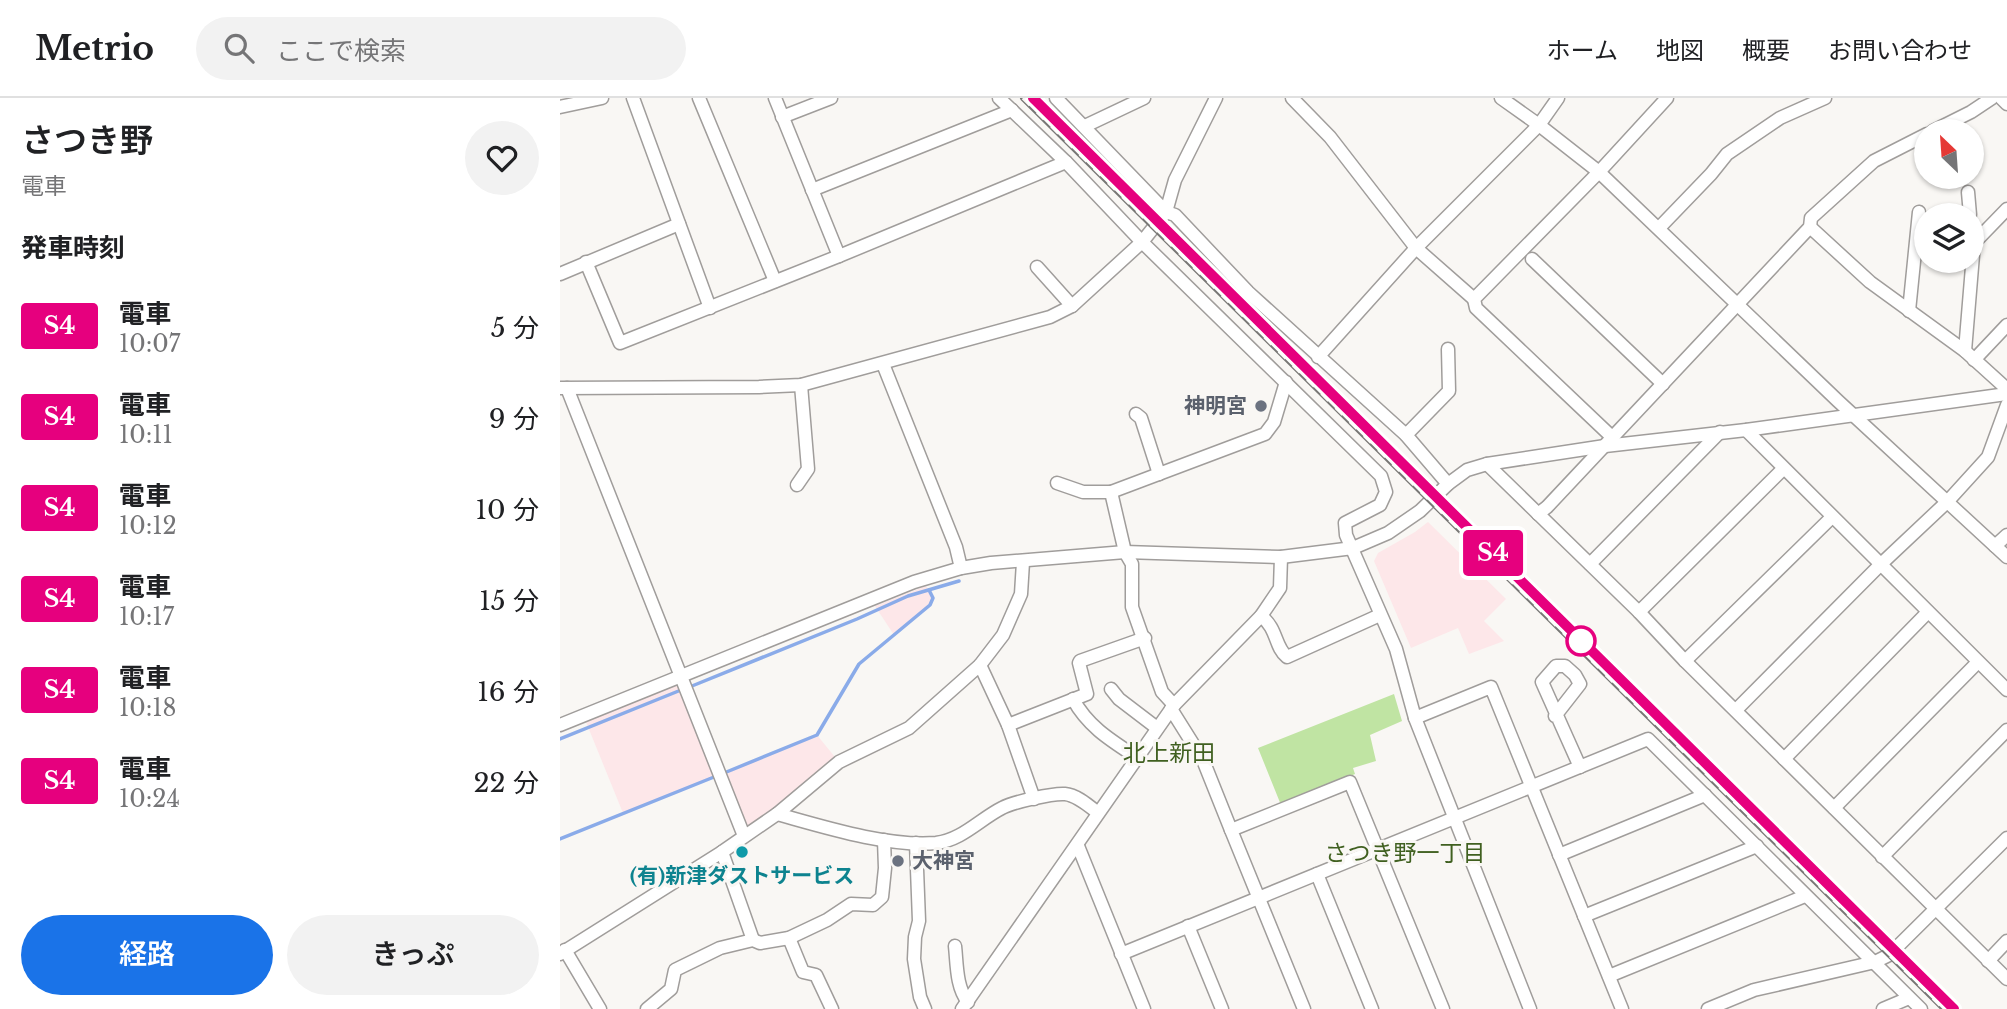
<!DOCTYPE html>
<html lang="ja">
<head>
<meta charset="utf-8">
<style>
	:root { --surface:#fff; --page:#f2f2f2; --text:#202124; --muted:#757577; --line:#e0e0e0; --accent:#1a73e8 }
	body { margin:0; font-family:"Libre Baskerville","Noto Sans JP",serif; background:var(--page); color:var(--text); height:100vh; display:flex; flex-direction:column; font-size:26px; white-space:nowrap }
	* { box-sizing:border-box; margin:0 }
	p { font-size:23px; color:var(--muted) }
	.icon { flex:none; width:38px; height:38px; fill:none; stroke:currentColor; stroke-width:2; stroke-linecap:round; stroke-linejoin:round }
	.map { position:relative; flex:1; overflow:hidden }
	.details { display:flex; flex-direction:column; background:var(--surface); width:560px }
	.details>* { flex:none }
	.badge { padding:0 14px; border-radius:5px; font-size:24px; line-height:46px }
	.needle { width:46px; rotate:335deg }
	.controls { position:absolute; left:1354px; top:21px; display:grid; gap:14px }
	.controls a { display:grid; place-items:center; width:70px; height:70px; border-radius:50%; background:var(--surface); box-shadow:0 2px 5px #0004; font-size:35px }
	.map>.badge { position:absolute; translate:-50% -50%; box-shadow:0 0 0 4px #fff }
	h2 { padding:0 21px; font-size:26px; line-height:63px }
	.round { display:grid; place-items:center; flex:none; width:74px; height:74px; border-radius:37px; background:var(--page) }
	.overview { display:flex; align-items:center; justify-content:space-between; height:119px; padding:0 21px }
	h1 { font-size:33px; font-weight:600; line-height:52px }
	.action { display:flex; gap:14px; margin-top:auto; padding:14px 21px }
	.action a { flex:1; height:80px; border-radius:42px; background:var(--accent); color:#fff; font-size:28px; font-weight:600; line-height:80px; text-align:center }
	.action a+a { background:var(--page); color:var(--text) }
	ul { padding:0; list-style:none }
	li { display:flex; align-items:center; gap:21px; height:91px; padding:0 21px }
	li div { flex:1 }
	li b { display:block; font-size:26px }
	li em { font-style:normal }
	li .badge { min-width:77px; font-weight:700; text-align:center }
	header { display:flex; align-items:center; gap:42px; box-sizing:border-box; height:98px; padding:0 35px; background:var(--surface); border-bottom:2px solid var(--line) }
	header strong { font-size:33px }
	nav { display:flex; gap:38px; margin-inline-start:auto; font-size:24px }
	.search { width:490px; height:63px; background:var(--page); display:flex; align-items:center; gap:18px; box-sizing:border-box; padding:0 24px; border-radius:38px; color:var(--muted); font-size:26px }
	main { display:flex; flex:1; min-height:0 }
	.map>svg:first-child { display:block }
	.commercial { fill:#fde7e9 }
	.green { fill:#c0e4a3 }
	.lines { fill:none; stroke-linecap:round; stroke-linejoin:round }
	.stream { stroke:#8aabe9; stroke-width:3.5 }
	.minor-casing { stroke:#a09d9b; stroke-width:15 }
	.minor { stroke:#fff; stroke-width:12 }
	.rail-casing { stroke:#787775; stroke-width:6 }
	.rail { stroke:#f9f7f4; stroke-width:3.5; stroke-dasharray:10; stroke-linecap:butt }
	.line-casing { stroke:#fff; stroke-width:16 }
	.line { stroke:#e6007e; stroke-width:10 }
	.worship-dot { fill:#6b7280; stroke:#f9f7f4; stroke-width:2.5 }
	.stop-dot { fill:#fff; stroke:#e6007e; stroke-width:3.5 }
	.culture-dot { fill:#0f9aa8; stroke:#f9f7f4; stroke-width:2.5 }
	.labels { text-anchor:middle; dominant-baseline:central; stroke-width:6; stroke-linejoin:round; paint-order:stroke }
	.worship-label { font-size:21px; font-weight:bold; fill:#5b616d; stroke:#f9f7f4; text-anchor:end }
	.culture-label { font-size:21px; font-weight:bold; fill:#0d838f; stroke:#f9f7f4 }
	.neighbourhood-label { font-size:23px; fill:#406020; stroke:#f9f7f4 }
</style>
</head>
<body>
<header>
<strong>Metrio</strong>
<div class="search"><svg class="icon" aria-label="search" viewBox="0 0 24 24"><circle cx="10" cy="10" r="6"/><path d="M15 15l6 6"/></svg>ここで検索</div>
<nav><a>ホーム</a><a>地図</a><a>概要</a><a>お問い合わせ</a></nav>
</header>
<main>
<section class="details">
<div class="overview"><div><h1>さつき野</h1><p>電車</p></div><a class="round"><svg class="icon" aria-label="heart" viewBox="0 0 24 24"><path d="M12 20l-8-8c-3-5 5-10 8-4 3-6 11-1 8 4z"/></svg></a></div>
<h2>発車時刻</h2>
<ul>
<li><span class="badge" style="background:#e6007e;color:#fff">S4</span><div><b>電車</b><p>10:07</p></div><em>5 分</em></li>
<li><span class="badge" style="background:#e6007e;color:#fff">S4</span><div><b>電車</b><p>10:11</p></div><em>9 分</em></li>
<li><span class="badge" style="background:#e6007e;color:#fff">S4</span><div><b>電車</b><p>10:12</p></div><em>10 分</em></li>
<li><span class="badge" style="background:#e6007e;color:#fff">S4</span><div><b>電車</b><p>10:17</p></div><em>15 分</em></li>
<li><span class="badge" style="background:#e6007e;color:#fff">S4</span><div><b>電車</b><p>10:18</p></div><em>16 分</em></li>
<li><span class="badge" style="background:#e6007e;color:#fff">S4</span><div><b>電車</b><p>10:24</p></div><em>22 分</em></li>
</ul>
<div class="action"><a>経路</a><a>きっぷ</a></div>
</section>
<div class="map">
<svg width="1447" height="911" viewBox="0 0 1447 911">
	<rect width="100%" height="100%" fill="#f9f7f4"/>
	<g class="commercial">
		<path d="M868,424L946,501L924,523L944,543L909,556L898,530L851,550L814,463L818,455L855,434Z"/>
		<path d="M366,488L373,500L372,505L334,537L315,508Z"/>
		<path d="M118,587L157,678L63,715L26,624Z"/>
		<path d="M257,637L279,664L188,731L164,675Z"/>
	</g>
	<path class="green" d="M834,596L842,623L810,637L816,663L793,670L795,676L721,707L698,650Z"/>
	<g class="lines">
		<g class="stream">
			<path d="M132,588L297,521L348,498L399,483"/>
			<path d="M0,641L121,592"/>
			<path d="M164,675L257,637L299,566L370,507L373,500L369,492"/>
			<path d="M0,741L154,679"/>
		</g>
		<g class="minor-casing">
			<g id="minor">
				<path d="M73,0L150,210"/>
				<path d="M139,0L215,183"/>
				<path d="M215,0L279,158"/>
				<path d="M439,0L506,64L582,144L821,378L826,394L820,407L785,425L786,437L836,551L855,620L970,911"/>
				<path d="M496,0L606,114L615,117L688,194L846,337L888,386"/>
				<path d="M732,0L770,39L856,150L914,201"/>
				<path d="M941,0L979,27L1039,74L1278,303L1447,459"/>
				<path d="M1441,0L1447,6"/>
				<path d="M0,9L42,0"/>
				<path d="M222,19L271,0"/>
				<path d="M525,28L584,0"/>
				<path d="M1373,33L1411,14L1432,0"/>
				<path d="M252,92L452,12"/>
				<path d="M1408,94L1410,117"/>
				<path d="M1250,129L1310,184L1405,253L1447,291"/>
				<path d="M1099,130L1151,76L1167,56L1220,20L1265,0"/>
				<path d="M972,161L1103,286"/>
				<path d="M26,164L60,245L279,158L506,64"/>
				<path d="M477,169L512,208"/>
				<path d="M0,176L119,126"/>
				<path d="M1349,213L1359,114"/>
				<path d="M1405,253L1414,145L1447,111"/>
				<path d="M758,259L856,150L979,27L998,0"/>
				<path d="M1414,262L1447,227"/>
				<path d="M323,266L396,449L401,470"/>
				<path d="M0,290L199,289L241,287L490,219L512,208L582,144L606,114L615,82L656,0"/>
				<path d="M7,290L184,738"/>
				<path d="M576,316L581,320L599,376"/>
				<path d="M1186,332L1447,592"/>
				<path d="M846,337L889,293L888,251"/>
				<path d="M1053,340L916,210L914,201L1039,74L1107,0"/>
				<path d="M927,366L1079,514L1125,563L1447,881"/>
				<path d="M497,385L523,394H551"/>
				<path d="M237,387L248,371L241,287"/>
				<path d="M978,416L987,409L1250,129L1251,120L1314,63L1367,36"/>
				<path d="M1435,448L1447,437"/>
				<path d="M1030,466L1160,334"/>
				<path d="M1079,514L1223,371"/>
				<path d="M701,518C718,531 714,548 727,559L820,517"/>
				<path d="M1125,563L1272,419"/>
				<path d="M420,567L448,627L474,701"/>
				<path d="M551,591L559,601L597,630"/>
				<path d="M513,601C528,629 552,643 578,660"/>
				<path d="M614,607L602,594L572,509V466L565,454L551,394L705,336L714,324L726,284"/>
				<path d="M611,611L643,662L671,732"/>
				<path d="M1176,612L1320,467L1388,403L1428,359L1447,307"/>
				<path d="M995,618L1020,586L1015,577L1005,568H996L982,584L1020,669"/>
				<path d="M855,620L931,589L1062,911"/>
				<path d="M0,627L354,484L401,470L431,465L565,454L721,459L793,450L828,435L860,413L888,386L907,372L927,366L1045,348L1186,332L1447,296"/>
				<path d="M448,627L527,596L519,565L520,563L585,540"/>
				<path d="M1224,661L1368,514"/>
				<path d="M1274,710L1418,564"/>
				<path d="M217,716C264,729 327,749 376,745C402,742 420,721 442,710C453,704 493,695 505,696C517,697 529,708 538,715"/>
				<path d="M356,745L359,823L355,839L354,861L360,899L365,911"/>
				<path d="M518,748L584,911"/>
				<path d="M162,754L193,842"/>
				<path d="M999,757L1145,697"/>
				<path d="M1322,759L1447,632"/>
				<path d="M757,776L812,911"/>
				<path d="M1024,818L1197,748"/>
				<path d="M628,828L662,911"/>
				<path d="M229,840L243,874L256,877L272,911"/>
				<path d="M395,848C397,866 396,889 408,904"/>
				<path d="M5,852L40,911"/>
				<path d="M0,856L162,754L217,716L279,664L349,630L420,567L443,537L461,496L463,464"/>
				<path d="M561,856L1088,641L1361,911"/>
				<path d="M1428,863L1447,843"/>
				<path d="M1049,878L1245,798"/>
				<path d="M87,911L111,891L115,872L160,850L193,842L200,845L229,840L267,822L291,806L313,807L322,799L325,770L324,742"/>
				<path d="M402,911L614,607L701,518L720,490L721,459"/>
				<path d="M744,911L671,732L790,684L883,911"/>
				<path d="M1148,911L1194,892L1315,864L1329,857L1447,740"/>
				<path d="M1323,911L1349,900"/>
			</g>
		</g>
		<use href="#minor" class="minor"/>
		<g class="rail-casing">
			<path id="rail" d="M463,0L1384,911"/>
		</g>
		<use href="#rail" class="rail"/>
	</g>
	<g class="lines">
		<g class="line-casing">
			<path id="line" d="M473,0L1394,911"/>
		</g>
		<use href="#line" class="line"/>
	</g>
	<g class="worship-dot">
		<circle cx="701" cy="308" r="7"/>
		<circle cx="338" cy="763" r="7"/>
	</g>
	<circle class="stop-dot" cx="1021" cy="543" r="14"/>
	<circle class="culture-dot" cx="182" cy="754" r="7"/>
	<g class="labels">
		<g class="worship-label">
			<text x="687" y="308">神明宮</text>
			<text x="352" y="763" text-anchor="start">大神宮</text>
		</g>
		<g class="culture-label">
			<text x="182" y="778">(有)新津ダストサービス</text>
		</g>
		<g class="neighbourhood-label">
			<text x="609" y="655">北上新田</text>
			<text x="845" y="755">さつき野一丁目</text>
		</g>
	</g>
</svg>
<div class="controls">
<a><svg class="needle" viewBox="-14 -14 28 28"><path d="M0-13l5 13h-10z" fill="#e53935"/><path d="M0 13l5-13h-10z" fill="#757577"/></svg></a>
<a><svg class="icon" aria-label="layers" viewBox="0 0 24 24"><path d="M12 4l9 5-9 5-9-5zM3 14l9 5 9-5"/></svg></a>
</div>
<b class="badge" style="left:933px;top:455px;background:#e6007e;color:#fff">S4</b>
</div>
</main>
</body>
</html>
